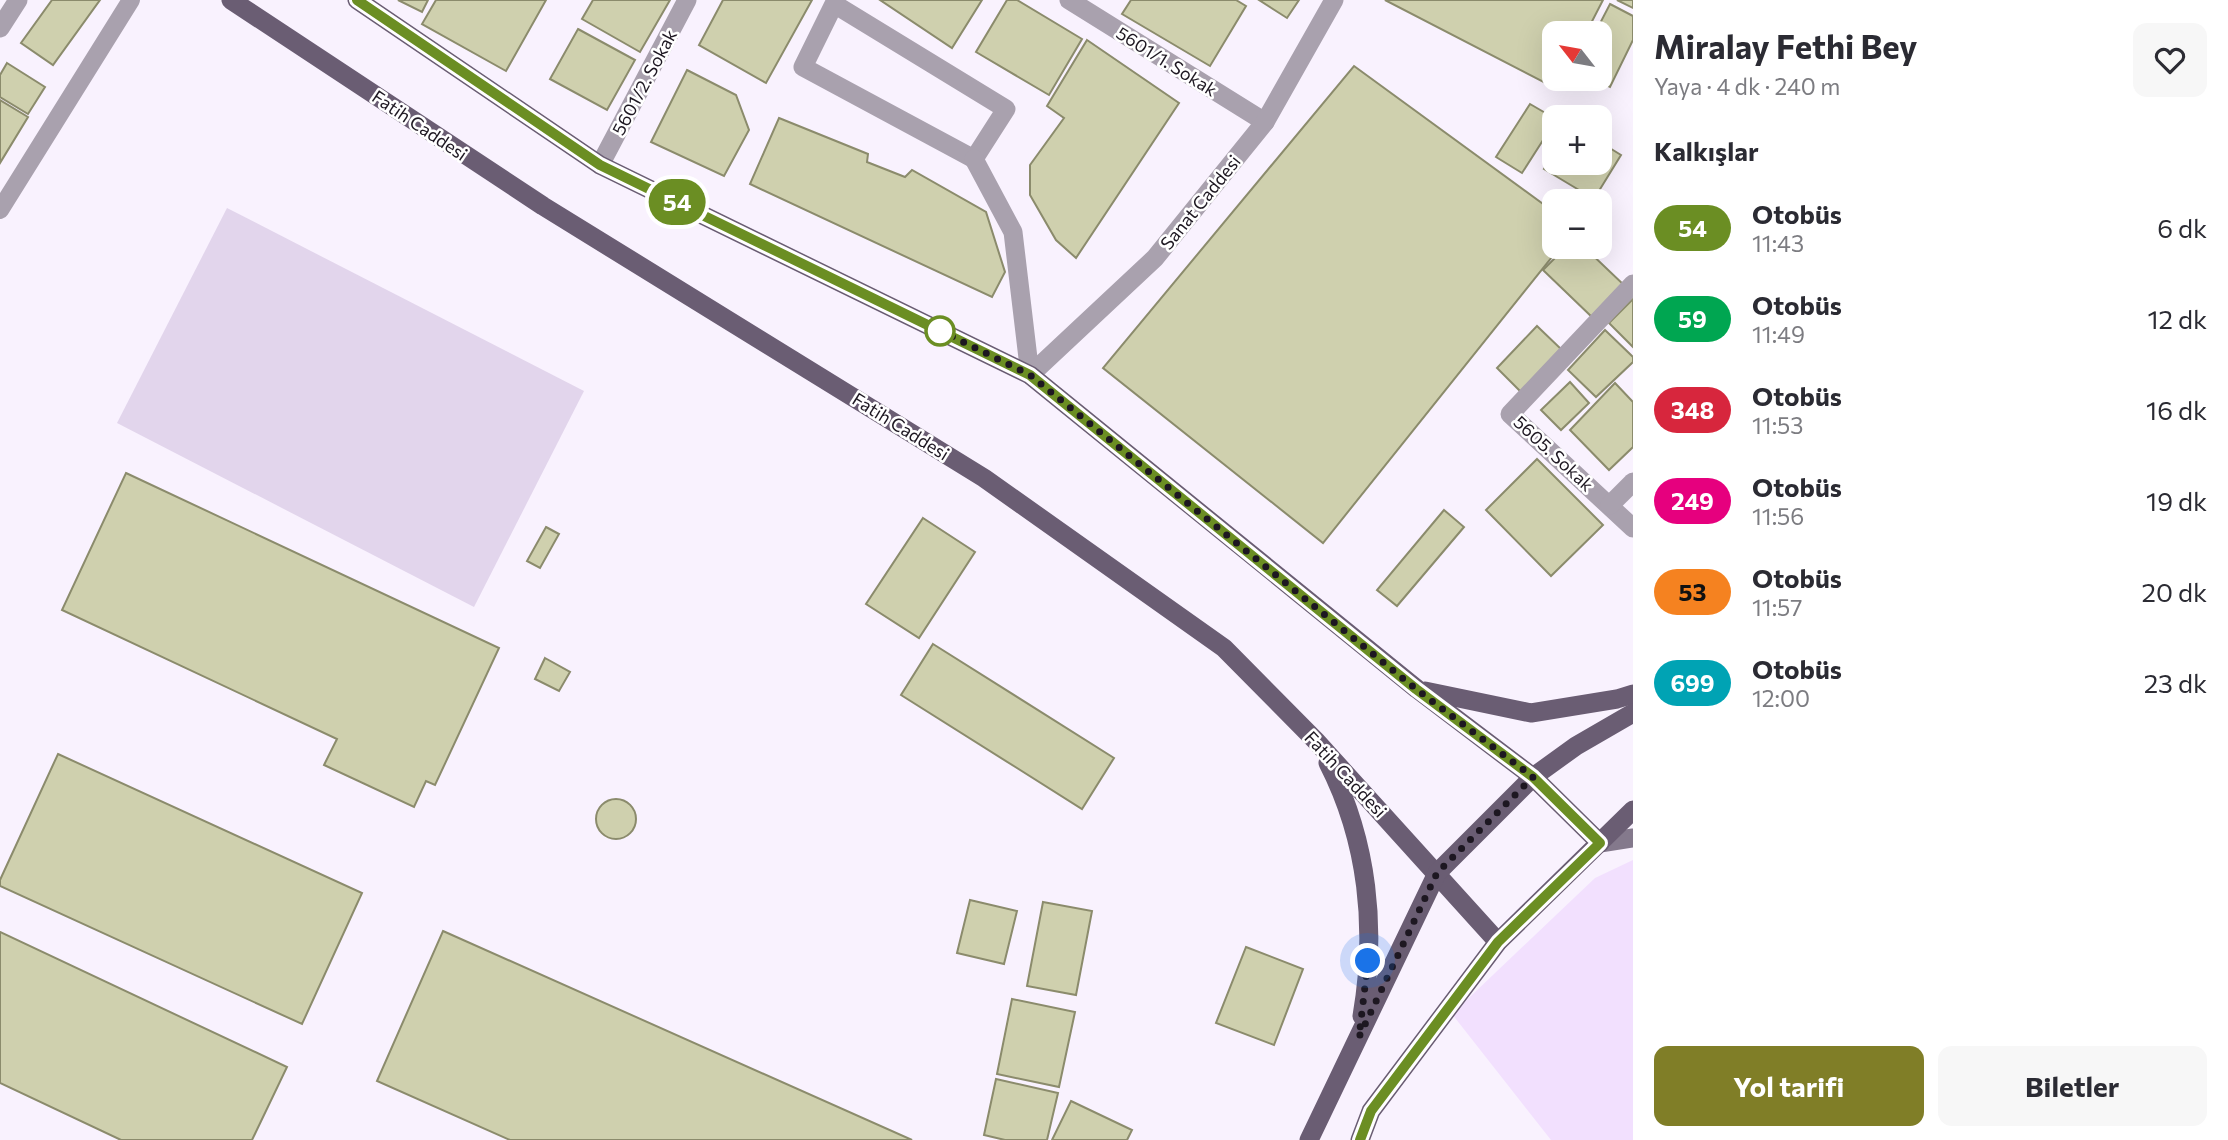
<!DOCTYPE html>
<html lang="tr">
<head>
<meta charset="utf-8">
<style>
	:root { --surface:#fff; --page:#f7f7f7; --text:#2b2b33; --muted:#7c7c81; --accent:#807e27 }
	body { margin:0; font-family:Commissioner,sans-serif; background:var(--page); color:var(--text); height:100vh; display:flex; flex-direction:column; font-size:26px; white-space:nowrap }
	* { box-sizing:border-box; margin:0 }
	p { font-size:23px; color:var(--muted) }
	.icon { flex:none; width:38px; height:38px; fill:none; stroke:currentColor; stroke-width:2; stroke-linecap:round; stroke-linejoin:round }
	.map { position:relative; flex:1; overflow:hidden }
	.sheet { display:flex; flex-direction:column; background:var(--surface); width:595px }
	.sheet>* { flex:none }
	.badge { padding:0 14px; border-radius:23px; font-size:24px; line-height:46px }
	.needle { width:46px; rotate:301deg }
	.fabs { position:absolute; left:1542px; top:21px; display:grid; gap:14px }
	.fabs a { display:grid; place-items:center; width:70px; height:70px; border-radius:14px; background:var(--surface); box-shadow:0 7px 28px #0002; font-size:35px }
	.you { position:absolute; width:35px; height:35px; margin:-18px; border:5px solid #fff; border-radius:50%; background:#1a73e8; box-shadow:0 0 0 10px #1a73e833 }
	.map>.badge { position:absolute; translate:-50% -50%; box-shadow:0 0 0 4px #fff }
	h2 { padding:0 21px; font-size:26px; line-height:63px }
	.round { display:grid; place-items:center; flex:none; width:74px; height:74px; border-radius:14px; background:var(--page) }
	.summary { display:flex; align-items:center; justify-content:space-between; height:119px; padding:0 21px }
	h1 { font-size:33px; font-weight:700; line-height:52px }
	.primary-button { display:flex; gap:14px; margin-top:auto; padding:14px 21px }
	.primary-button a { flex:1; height:80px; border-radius:14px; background:var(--accent); color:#fff; font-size:28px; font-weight:700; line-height:80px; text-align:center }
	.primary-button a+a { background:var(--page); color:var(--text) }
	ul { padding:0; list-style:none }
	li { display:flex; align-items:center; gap:21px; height:91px; padding:0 21px }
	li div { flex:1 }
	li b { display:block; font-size:26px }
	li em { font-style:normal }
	li .badge { min-width:77px; font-weight:700; text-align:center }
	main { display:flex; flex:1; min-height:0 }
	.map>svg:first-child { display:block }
	.built { fill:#f2e0fe }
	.green { fill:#e2d5ec }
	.building { fill:#cfd0ae; stroke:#8b8b6c; stroke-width:2 }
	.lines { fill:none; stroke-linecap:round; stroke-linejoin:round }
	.service { stroke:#a9a1ae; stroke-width:18 }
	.minor { stroke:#a9a1ae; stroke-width:19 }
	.secondary { stroke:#84798c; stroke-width:19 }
	.primary { stroke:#6a5d73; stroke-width:19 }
	.line-casing { stroke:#fff; stroke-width:16 }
	.line { stroke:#6b8e23; stroke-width:10 }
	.walk { stroke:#1d1721; stroke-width:7; stroke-dasharray:0 12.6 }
	.stop-dot { fill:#fff; stroke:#6b8e23; stroke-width:3.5 }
	.labels { text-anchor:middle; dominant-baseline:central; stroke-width:5; stroke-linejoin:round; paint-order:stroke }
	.street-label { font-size:18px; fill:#1d1721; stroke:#fff }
</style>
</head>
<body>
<main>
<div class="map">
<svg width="1633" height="1140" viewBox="0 0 1633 1140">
	<rect width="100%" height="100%" fill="#f9f2fe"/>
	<path class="built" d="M1633,860V1140H1551L1452,1014L1595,878Z"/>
	<path class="green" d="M227,208L584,391L474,607L117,423Z"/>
	<g class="building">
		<path d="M52,0H100L53,65L21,43Z"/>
		<path d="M398,0H428L422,12Z"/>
		<path d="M436,0H546L506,71L422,24Z"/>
		<path d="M593,0H670L640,52L582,19Z"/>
		<path d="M723,0H812L766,83L699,45Z"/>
		<path d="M880,0H982L952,48Z"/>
		<path d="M1007,0H1017L1082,39L1049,95L976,52Z"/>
		<path d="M1131,0H1236L1246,6L1210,66L1122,14Z"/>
		<path d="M1259,0H1299L1287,18Z"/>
		<path d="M1385,0H1603L1586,33H1554V79H1562L1557,89Z"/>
		<path d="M1617,0H1633V8Z"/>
		<path d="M1610,4L1633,16V40L1610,87L1594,79H1600V33H1595Z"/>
		<path d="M578,29L635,60L607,110L550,79Z"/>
		<path d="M1087,40L1179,103L1076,258L1056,240L1030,195V165L1064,118L1047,106Z"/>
		<path d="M7,63L45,87L28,114L0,97V75Z"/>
		<path d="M1354,66L1554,212V247H1560L1323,543L1103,368Z"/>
		<path d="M687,70L736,95L749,130L724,176L651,142Z"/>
		<path d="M0,100L28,117L0,163Z"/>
		<path d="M1530,104L1554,118V123L1522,173L1496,157Z"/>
		<path d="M779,118L868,154L867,162L905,177L912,170L986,212L1005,272L992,297L750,184Z"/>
		<path d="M1600,142L1621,155L1594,199L1544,169L1554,153V163H1600Z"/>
		<path d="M1566,247H1584L1625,286L1594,319L1543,270Z"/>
		<path d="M1633,299V347L1609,323Z"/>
		<path d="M1537,326L1562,350L1521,392L1497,368Z"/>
		<path d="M1605,330L1633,357V362L1596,397L1568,370Z"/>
		<path d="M1570,382L1589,403L1561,430L1541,410Z"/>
		<path d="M1615,383L1633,402V447L1609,470L1570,430Z"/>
		<path d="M1537,459L1603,525L1551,576L1486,510Z"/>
		<path d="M126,473L499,648L435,785L426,781L414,807L324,765L337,739L62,610Z"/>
		<path d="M1444,510L1464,527L1397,606L1377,590Z"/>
		<path d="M923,518L975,552L919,638L866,604Z"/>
		<path d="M546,527L559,534L540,568L527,561Z"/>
		<path d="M933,644L1114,758L1082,809L901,695Z"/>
		<path d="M545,658L570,672L559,691L535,679Z"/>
		<path d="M58,754L362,893L302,1024L0,886V880Z"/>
		<circle cx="616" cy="819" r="20"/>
		<path d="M970,900L1017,911L1004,964L957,953Z"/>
		<path d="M1043,902L1092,911L1076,995L1027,986Z"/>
		<path d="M443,931L912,1140H510L377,1081Z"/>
		<path d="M0,932L287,1067L252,1140H121L0,1083Z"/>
		<path d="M1246,947L1303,969L1274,1045L1216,1023Z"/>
		<path d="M1012,999L1075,1012L1059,1087L997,1074Z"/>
		<path d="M996,1079L1058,1093L1047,1140H1005L984,1135Z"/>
		<path d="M1071,1101L1132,1130L1127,1140H1052Z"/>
	</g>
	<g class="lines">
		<path class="service" d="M0,210L131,0"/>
		<g class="minor">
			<path d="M1069,0L1265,122"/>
			<path d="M834,4L1006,109L974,159L803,67Z"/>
			<path d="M0,28L18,0"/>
			<path d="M974,159L1013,232L1030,375"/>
			<path d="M600,165L687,0"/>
			<path d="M1633,284L1510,414L1633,528"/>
			<path d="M1030,375L1155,258L1265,122L1334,0"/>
			<path d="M1610,505L1633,482"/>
		</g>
		<path class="secondary" d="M1600,843L1633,838"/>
		<g class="primary">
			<path d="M231,0L543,206L984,478L1224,648L1316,741L1498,942"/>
			<path d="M357,0L600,165L1030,375L1417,689L1533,777L1600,843"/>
			<path d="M1425,691L1531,713L1617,699L1633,694"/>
			<path d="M1328,763C1368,841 1377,929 1362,1016"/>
			<path d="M1309,1140L1437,873L1533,777L1576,746L1633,713"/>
			<path d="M1360,1140L1371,1111L1498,942L1633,810"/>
		</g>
	</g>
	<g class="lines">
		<g class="line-casing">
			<path id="line" d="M357,0L600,165L1030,375L1416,689L1533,777L1600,843L1498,942L1371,1111L1360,1140"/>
		</g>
		<use href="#line" class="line"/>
		<path class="walk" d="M940,331L935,328L1030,375L1416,689L1533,777L1437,873L1359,1037L1368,961"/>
	</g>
	<circle class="stop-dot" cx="940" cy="331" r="14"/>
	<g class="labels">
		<g class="street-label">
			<text transform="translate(1167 61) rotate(32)">5601/1. Sokak</text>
			<text transform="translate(644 82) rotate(-62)">5601/2. Sokak</text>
			<text transform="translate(420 125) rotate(34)">Fatih Caddesi</text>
			<text transform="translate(1200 202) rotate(-51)">Sanat Caddesi</text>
			<text transform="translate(901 426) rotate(32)">Fatih Caddesi</text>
			<text transform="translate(1554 453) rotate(43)">5605. Sokak</text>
			<text transform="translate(1346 774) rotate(47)">Fatih Caddesi</text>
		</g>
	</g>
</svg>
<div class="fabs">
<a><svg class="needle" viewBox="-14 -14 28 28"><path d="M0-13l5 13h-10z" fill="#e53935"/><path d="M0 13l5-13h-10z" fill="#7c7c81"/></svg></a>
<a>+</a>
<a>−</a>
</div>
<div class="you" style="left:1368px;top:961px"></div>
<b class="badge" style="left:677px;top:202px;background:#6b8e23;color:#fff">54</b>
</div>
<section class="sheet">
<div class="summary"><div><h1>Miralay Fethi Bey</h1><p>Yaya · 4 dk · 240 m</p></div><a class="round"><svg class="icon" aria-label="heart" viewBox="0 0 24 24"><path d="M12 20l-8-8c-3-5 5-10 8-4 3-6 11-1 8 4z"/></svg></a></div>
<h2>Kalkışlar</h2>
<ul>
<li><span class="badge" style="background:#6b8e23;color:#fff">54</span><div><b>Otobüs</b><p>11:43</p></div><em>6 dk</em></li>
<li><span class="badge" style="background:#00a651;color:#fff">59</span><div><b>Otobüs</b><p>11:49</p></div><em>12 dk</em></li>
<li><span class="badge" style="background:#d7263d;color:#fff">348</span><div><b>Otobüs</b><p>11:53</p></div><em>16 dk</em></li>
<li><span class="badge" style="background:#e6007e;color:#fff">249</span><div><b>Otobüs</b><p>11:56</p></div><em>19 dk</em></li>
<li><span class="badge" style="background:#f58220;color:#111">53</span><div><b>Otobüs</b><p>11:57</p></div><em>20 dk</em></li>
<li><span class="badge" style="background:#00a3b4;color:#fff">699</span><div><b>Otobüs</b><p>12:00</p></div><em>23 dk</em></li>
</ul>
<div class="primary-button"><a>Yol tarifi</a><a>Biletler</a></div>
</section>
</main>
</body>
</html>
